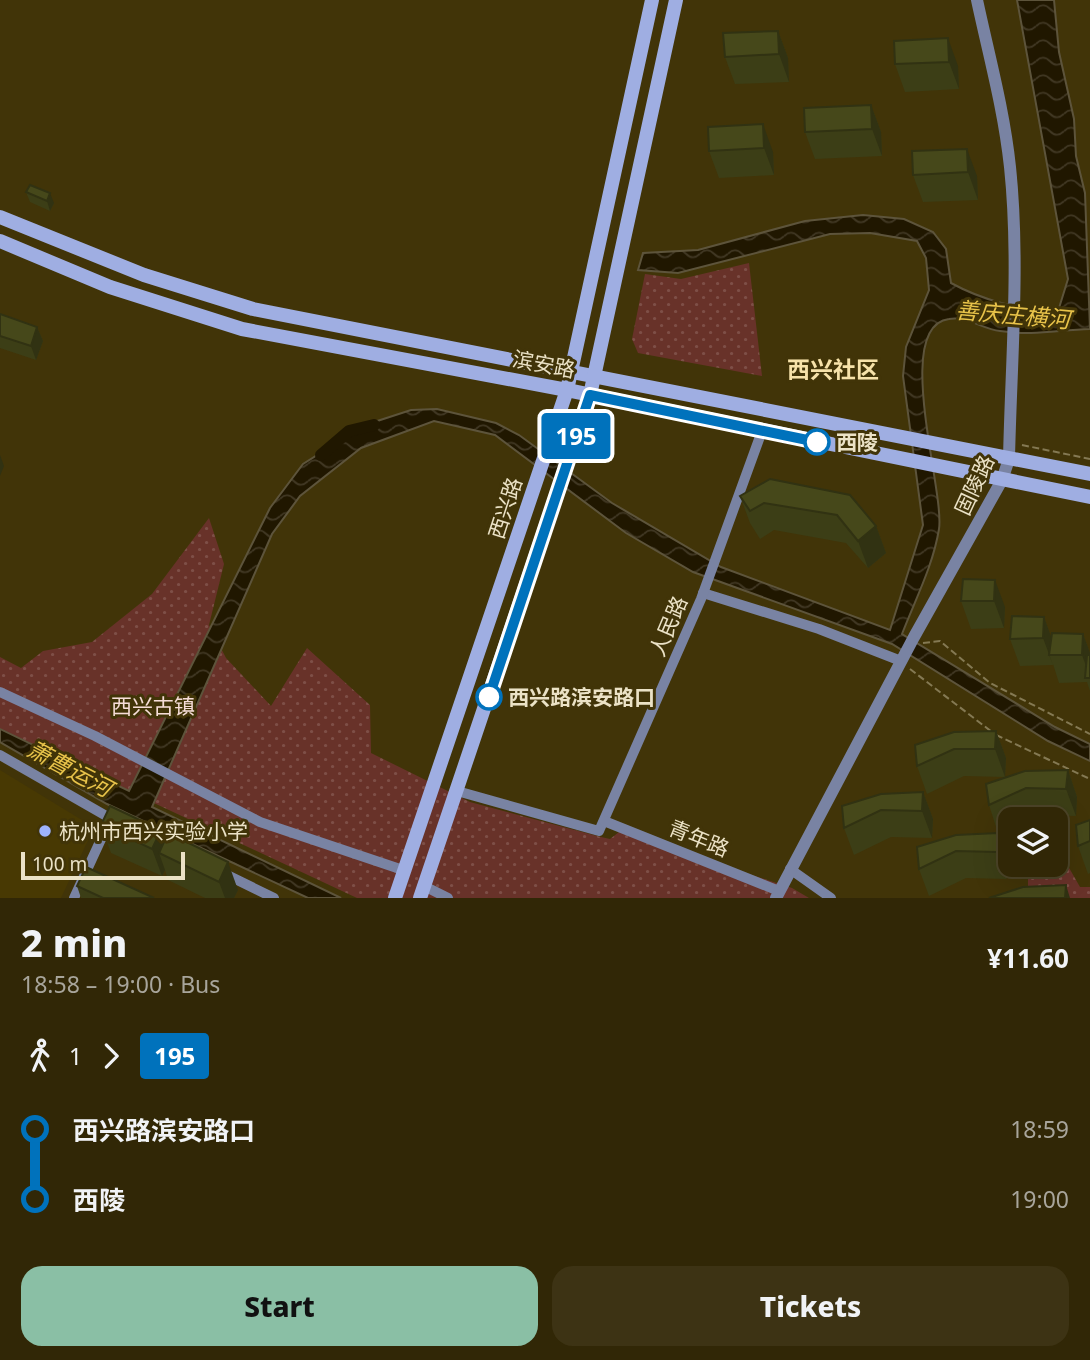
<!DOCTYPE html>
<html lang="en">
<head>
<meta charset="utf-8">
<style>
	:root { --surface:#312706; --page:#3d3314; --text:#f1f3f6; --muted:#a8a59b; --line:#4c4428; --accent:#8abfa5 }
	body { margin:0; font-family:"Noto Sans","Noto Sans SC",sans-serif; background:var(--page); color:var(--text); height:100vh; display:flex; flex-direction:column; font-size:26px; white-space:nowrap }
	* { box-sizing:border-box; margin:0 }
	p { font-size:23px; color:var(--muted) }
	.icon { flex:none; width:38px; height:38px; fill:none; stroke:currentColor; stroke-width:2; stroke-linecap:round; stroke-linejoin:round }
	.map { position:relative; height:898px; overflow:hidden }
	.side { display:flex; flex-direction:column; background:var(--surface); flex:1 }
	.side>* { flex:none }
	.badge { padding:0 14px; border-radius:5px; font-size:24px; line-height:46px }
	.fabs { position:absolute; left:998px; top:807px; display:grid; gap:14px }
	.fabs a { display:grid; place-items:center; width:70px; height:70px; border-radius:14px; background:var(--surface); box-shadow:0 7px 28px #0002,0 0 0 2px var(--line); font-size:35px }
	.scale { position:absolute; left:21px; bottom:18px; width:164px; box-sizing:border-box; padding-left:7px; border:4px solid #ebe2c6; border-top:0; font-size:19px; line-height:24px; white-space:nowrap; color:#ebe2c6; -webkit-text-stroke:5px #413408; paint-order:stroke }
	.map>.badge { position:absolute; translate:-50% -50%; box-shadow:0 0 0 4px #fff }
	.legs { display:flex; align-items:center; gap:10px; height:77px; padding:0 21px; font-size:23px }
	.legs p { margin-inline-start:auto }
	.summary { display:flex; align-items:center; justify-content:space-between; height:119px; padding:0 21px }
	h1 { font-size:38px; font-weight:800; line-height:52px }
	.primary-button { display:flex; gap:14px; margin-top:auto; padding:14px 21px }
	.primary-button a { flex:1; height:80px; border-radius:21px; background:var(--accent); color:#111; font-size:28px; font-weight:800; line-height:80px; text-align:center }
	.primary-button a+a { background:var(--page); color:var(--text) }
	ul { padding:0 21px; list-style:none }
	li { display:flex; align-items:center; gap:24px; height:70px; font-size:26px }
	li i { display:grid; place-items:center; width:10px; height:100%; margin:0 9px; background:currentColor }
	li i::after { content:''; width:18px; height:18px; margin:-9px; border:5px solid; border-radius:50%; background:var(--surface) }
	li p { margin-inline-start:auto }
	li:first-child i { background:linear-gradient(#0000 50%,currentColor 0) }
	li:last-child i { background:linear-gradient(currentColor 50%,#0000 0) }
	.map>svg:first-child { display:block }
	.built { fill:#483903 }
	.park { fill:url(#park-dots) }
	.water { fill:url(#water-waves); stroke:#5d543b; stroke-width:2 }
	.lines { fill:none; stroke-linecap:round; stroke-linejoin:round }
	.canal { stroke:#201700; stroke-width:12 }
	.path { stroke:#847953; stroke-width:2; stroke-dasharray:7 3.5; stroke-linecap:butt }
	.minor { stroke:#7983a3; stroke-width:10 }
	.tertiary { stroke:#7983a3; stroke-width:12 }
	.secondary { stroke:#9faee2; stroke-width:14 }
	.wall { fill:#3c3e16 }
	.shaded-wall { fill:#313212 }
	.building { fill:#46481a; stroke:#313212; stroke-width:2 }
	.line-1-casing { stroke:#fff; stroke-width:16 }
	.line-1 { stroke:#0072bc; stroke-width:10 }
	.stop-1-dot { fill:#fff; stroke:#0072bc; stroke-width:3.5 }
	.poi-dot { fill:#9eb3fd; stroke:#413408; stroke-width:2.5 }
	.labels { text-anchor:middle; dominant-baseline:central; stroke-width:6; stroke-linejoin:round; paint-order:stroke }
	.street-label { font-size:21px; fill:#ebe2c6; stroke:#413408 }
	.stop-label { font-size:21px; font-weight:bold; fill:#ebe2c6; stroke:#413408; text-anchor:start }
	.park-label { font-size:21px; fill:#f6ddd8; stroke:#413408 }
	.poi-label { font-size:21px; fill:#ebe2c6; stroke:#413408; text-anchor:start }
	.water-label { font-size:23px; font-style:italic; fill:#e8c34a; stroke:#413408 }
	.neighbourhood-label { font-size:23px; font-weight:bold; fill:#f6e2a9; stroke:#413408 }
</style>
</head>
<body>
<div class="map">
<svg width="1090" height="898" viewBox="0 0 1090 898">
	<defs>
		<pattern id="park-dots" width="8" height="8" patternUnits="userSpaceOnUse" patternTransform="scale(1.75)"><rect width="8" height="8" fill="#683229"/><path d="M2 2h.1M6 6h.1" fill="none" stroke="#7e4f47" stroke-width="1.8" stroke-linecap="round"/></pattern>
		<pattern id="water-waves" width="16" height="10" patternUnits="userSpaceOnUse" patternTransform="scale(1.75)"><rect width="16" height="10" fill="#201700"/><path d="M0 5q4-4 8 0t8 0" fill="none" stroke="#413824"/></pattern>
	</defs>
	<rect width="100%" height="100%" fill="#413408"/>
	<path class="built" d="M0,770L90,825V836L61,898H0Z"/>
	<g class="park">
		<path d="M749,263L762,376L638,353L632,339L645,274L681,279Z"/>
		<path d="M209,518L224,564L209,625L226,658L271,706L307,648L370,705L371,753L470,802L601,837L610,839L619,832L792,888L809,898H357L0,731V657L21,668L43,651L92,642L152,594Z"/>
		<path d="M1055,856L1064,859L1080,887H1090V898H1028V865L1055,864Z"/>
	</g>
	<path class="water" d="M1017,0H1054L1059,52L1074,119L1076,156L1085,193L1090,329C1057,330 1034,336 1000,331C982,329 968,316 949,319C892,326 945,491 939,529C933,566 915,600 902,634L1055,727L1090,744V761L1048,741L892,644L693,572L626,533L495,435L434,421L361,448L300,496L272,534L152,807L341,898H308L107,804L0,742V729L129,791L270,508L303,464L365,425L411,410L437,409L496,423L519,435L612,503L721,567L890,630L923,525L903,376L906,347L929,290L926,258L917,241L870,233L830,234L678,273L638,270L643,253L698,250L805,221L863,215L904,219L933,232L946,249L951,283C984,301 1014,307 1051,312L1059,308L1068,279Z"/>
	<g class="lines">
		<path class="canal" d="M321,455L349,431L374,425"/>
		<g class="path">
			<path d="M1022,445L1090,459"/>
			<path d="M923,643L940,641L990,683L1090,734"/>
			<path d="M910,669L992,732"/>
			<path d="M996,735L1090,779"/>
		</g>
		<g class="minor">
			<path d="M703,593L819,629L901,661"/>
			<path d="M0,692L95,736L260,822L403,870"/>
			<path d="M0,755L115,821"/>
			<path d="M457,791L599,831L701,599L762,431"/>
			<path d="M604,821L779,891"/>
			<path d="M790,869L831,898"/>
			<path d="M223,873L274,898"/>
			<path d="M424,886L448,898"/>
			<path d="M74,898L109,822"/>
		</g>
		<path class="tertiary" d="M776,898L914,637L1002,480L1009,459C1011,362 1020,263 1010,167C1004,110 989,56 977,0"/>
		<g class="secondary">
			<path d="M0,217L144,275L253,309L1090,474"/>
			<path d="M0,241L110,287L242,329L567,390L1090,497"/>
			<path d="M395,898L567,390L652,0"/>
			<path d="M420,898L590,395L676,0"/>
		</g>
	</g>
	<g class="wall">
		<path d="M778,31L788,58L789,82L735,84L725,57Z"/>
		<path d="M894,41L958,66L959,89L905,92L895,64Z"/>
		<path d="M871,105L881,132L882,156L815,159L805,132Z"/>
		<path d="M708,127L773,152L774,175L719,178L709,151Z"/>
		<path d="M912,151L977,176L978,200L923,202L913,175Z"/>
		<path d="M26,192L54,203L50,211L30,202Z"/>
		<path d="M0,314L37,327L43,341L36,360L0,348Z"/>
		<path d="M770,479L876,526L886,553L868,568L846,543L774,530L760,539L750,523L740,496Z"/>
		<path d="M963,579L1005,607L1004,628L971,629L961,601Z"/>
		<path d="M1044,617L1051,637L1083,634L1090,653V691L1087,682L1059,683L1053,664V665L1020,666L1010,639Z"/>
		<path d="M996,731L1006,758L1005,777L964,776L927,794L917,766L915,745Z"/>
		<path d="M1068,770L1077,797L1076,816L1036,815L1027,819H1010V827L998,833L989,805L986,784Z"/>
		<path d="M923,792L933,819L932,838L891,837L854,855L844,828L881,794Z"/>
		<path d="M1090,820V873L1088,874L1078,846Z"/>
		<path d="M101,825L161,830L165,840L238,890L234,898H205L168,880L165,870L162,876L111,853Z"/>
		<path d="M998,833L1008,861L1007,879L966,878L929,896L919,869L917,847Z"/>
		<path d="M77,886L154,898H81Z"/>
	</g>
	<g class="shaded-wall">
		<path d="M778,31L788,58L789,82L779,54Z"/>
		<path d="M948,38L958,66L959,89L949,62Z"/>
		<path d="M871,105L881,132L882,156L872,129Z"/>
		<path d="M763,124L773,152L774,175L764,148Z"/>
		<path d="M967,149L977,176L978,200L968,172Z"/>
		<path d="M50,193L54,203L50,211L47,201Z"/>
		<path d="M37,327L43,341L36,360L31,346Z"/>
		<path d="M0,455L4,466L0,476Z"/>
		<path d="M876,526L886,553L868,568L858,541Z"/>
		<path d="M995,580L1005,607L1004,628L994,601Z"/>
		<path d="M1044,617L1054,645L1049,655L1053,665L1043,638Z"/>
		<path d="M1083,634L1090,653V677L1082,655Z"/>
		<path d="M996,731L1006,758L1005,777L995,749Z"/>
		<path d="M1068,770L1077,797L1076,816L1066,789Z"/>
		<path d="M923,792L933,819L932,838L922,811Z"/>
		<path d="M161,830L171,857L159,853L165,870L162,876L152,849Z"/>
		<path d="M998,833L1008,861L1007,879L997,852Z"/>
		<path d="M228,862L238,890L234,898H225L219,882Z"/>
		<path d="M1066,885L1070,898H1065Z"/>
	</g>
	<g class="building">
		<path d="M778,31L779,54L725,57L723,33Z"/>
		<path d="M948,38L949,62L895,64L894,41Z"/>
		<path d="M871,105L872,129L805,132L804,108Z"/>
		<path d="M763,124L764,148L709,151L708,127Z"/>
		<path d="M967,149L968,172L913,175L912,151Z"/>
		<path d="M30,185L50,193L47,201L26,192Z"/>
		<path d="M0,314L37,327L31,346L0,336Z"/>
		<path d="M770,479L850,495L876,526L858,541L837,515L764,503L750,511L740,496Z"/>
		<path d="M963,579L995,580L994,601H961Z"/>
		<path d="M1012,616L1044,617L1043,638L1010,639Z"/>
		<path d="M1052,633L1083,634L1082,655H1049Z"/>
		<path d="M1087,655H1090V678H1085Z"/>
		<path d="M996,731L995,749H954L917,766L915,745L954,732Z"/>
		<path d="M1068,770L1066,789L1026,788L989,805L986,784L1025,771Z"/>
		<path d="M923,792L922,811L881,810L844,828L842,806L881,794Z"/>
		<path d="M110,806L161,830L152,849L101,825Z"/>
		<path d="M1090,820V841L1078,846L1076,825Z"/>
		<path d="M168,833L228,862L219,882L159,853Z"/>
		<path d="M998,833L997,852L956,851L919,869L917,847L956,835Z"/>
		<path d="M86,867L154,898H103L77,886Z"/>
		<path d="M1066,885L1065,898H989L1023,887Z"/>
	</g>
	<g class="lines">
		<g class="line-1-casing">
			<path id="line-1" d="M489,697L590,395L817,442"/>
		</g>
		<use href="#line-1" class="line-1"/>
	</g>
	<g class="stop-1-dot">
		<circle cx="817" cy="442" r="12"/>
		<circle cx="489" cy="697" r="12"/>
	</g>
	<circle class="poi-dot" cx="45" cy="831" r="7"/>
	<g class="labels">
		<g class="street-label">
			<text transform="translate(544 364) rotate(11)">滨安路</text>
			<text transform="translate(974 485) rotate(-65)">固陵路</text>
			<text transform="translate(505 508) rotate(-72)">西兴路</text>
			<text transform="translate(668 626) rotate(-67)">人民路</text>
			<text transform="translate(699 838) rotate(22)">青年路</text>
		</g>
		<g class="stop-label">
			<text x="836" y="442">西陵</text>
			<text x="508" y="697">西兴路滨安路口</text>
		</g>
		<g class="park-label">
			<text x="153" y="706">西兴古镇</text>
		</g>
		<g class="poi-label">
			<text x="59" y="831">杭州市西兴实验小学</text>
		</g>
		<g class="water-label">
			<text transform="translate(1013 314) rotate(5)">善庆庄横河</text>
			<text transform="translate(70 768) rotate(28)">萧曹运河</text>
		</g>
		<g class="neighbourhood-label">
			<text x="833" y="369">西兴社区</text>
		</g>
	</g>
</svg>
<div class="fabs">
<a><svg class="icon" aria-label="layers" viewBox="0 0 24 24"><path d="M12 4l9 5-9 5-9-5zM3 14l9 5 9-5"/></svg></a>
</div>
<div class="scale">100 m</div>
<b class="badge" style="left:576px;top:436px;background:#0072bc;color:#fff">195</b>
</div>
<section class="side">
<div class="summary"><div><h1>2 min</h1><p>18:58 – 19:00 · Bus</p></div><b>¥11.60</b></div>
<div class="legs"><svg class="icon" aria-label="walk" viewBox="0 0 24 24"><circle cx="13" cy="4" r="2"/><path d="M13 8l-2 6 4 7M11 14l-3 7M7 12l3-4h3l4 4"/></svg>1<svg class="icon" aria-label="forward" viewBox="0 0 24 24"><path d="M9 5l7 7-7 7"/></svg><b class="badge" style="background:#0072bc;color:#fff">195</b></div>
<ul>
<li><i style="color:#0072bc"></i><b>西兴路滨安路口</b><p>18:59</p></li>
<li><i style="color:#0072bc"></i><b>西陵</b><p>19:00</p></li>
</ul>
<div class="primary-button"><a>Start</a><a>Tickets</a></div>
</section>
</body>
</html>
